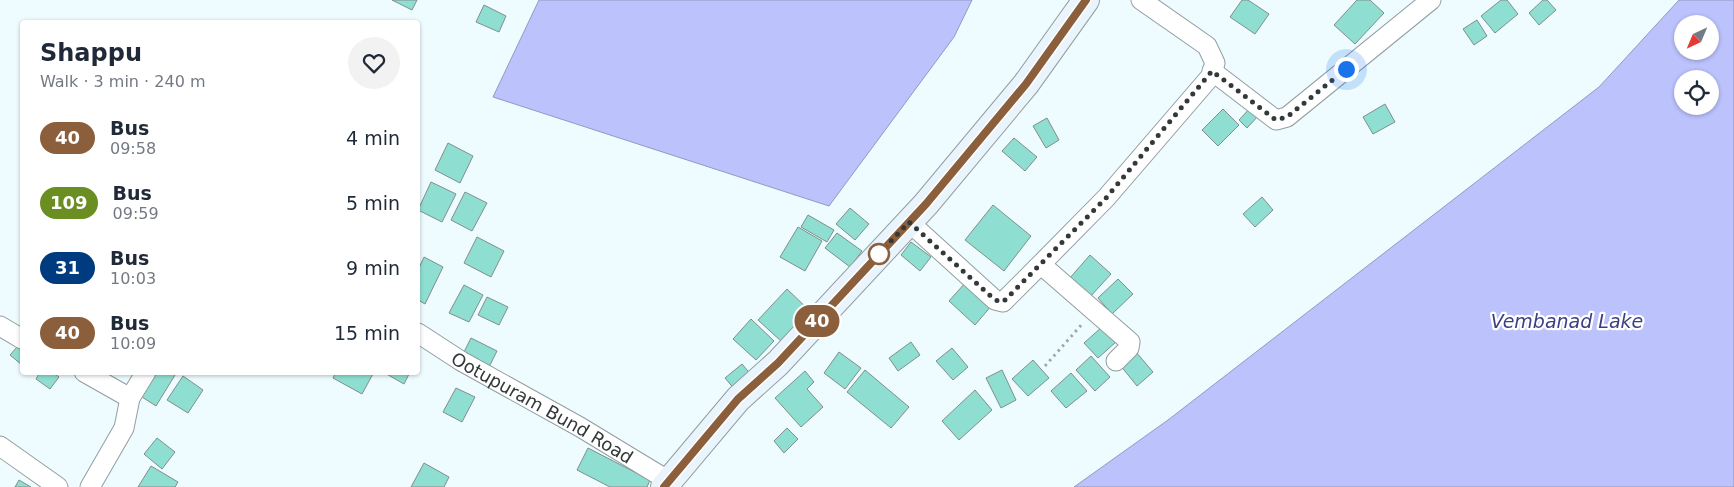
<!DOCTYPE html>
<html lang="en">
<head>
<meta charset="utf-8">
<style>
	:root { --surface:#fff; --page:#f2f2f3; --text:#1f2937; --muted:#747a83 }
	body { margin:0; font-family:"DejaVu Sans",sans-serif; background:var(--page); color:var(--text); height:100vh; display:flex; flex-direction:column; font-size:19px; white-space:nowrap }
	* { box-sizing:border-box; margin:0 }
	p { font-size:16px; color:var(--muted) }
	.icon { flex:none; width:28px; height:28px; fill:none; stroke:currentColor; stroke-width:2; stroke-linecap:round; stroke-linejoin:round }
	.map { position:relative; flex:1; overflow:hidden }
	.panel { position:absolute; left:20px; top:20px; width:400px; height:355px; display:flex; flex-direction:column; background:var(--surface); border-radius:5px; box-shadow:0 1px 4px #0004 }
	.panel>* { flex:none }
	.badge { padding:0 10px; border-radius:16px; font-size:18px; line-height:32px }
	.needle { width:32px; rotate:224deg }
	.tools { position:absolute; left:1674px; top:15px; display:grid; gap:10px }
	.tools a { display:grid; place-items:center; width:45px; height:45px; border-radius:50%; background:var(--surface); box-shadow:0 1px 4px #0004; font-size:25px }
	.you { position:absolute; width:25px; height:25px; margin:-12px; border:4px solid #fff; border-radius:50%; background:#1a73e8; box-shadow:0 0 0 8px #1a73e833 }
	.map>.badge { position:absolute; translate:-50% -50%; box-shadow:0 0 0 2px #fff }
	.round { display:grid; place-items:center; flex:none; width:52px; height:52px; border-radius:26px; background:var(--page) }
	.overview { display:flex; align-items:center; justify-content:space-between; height:85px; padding:0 20px }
	h1 { font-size:24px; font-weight:600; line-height:38px }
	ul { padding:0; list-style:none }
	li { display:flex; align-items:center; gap:15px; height:65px; padding:0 20px }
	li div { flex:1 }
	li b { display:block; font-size:19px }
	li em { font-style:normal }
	li .badge { min-width:55px; font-weight:700; text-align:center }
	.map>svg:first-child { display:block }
	.water { fill:#bbc2fc; stroke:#9299c2; fill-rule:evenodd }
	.building { fill:#8edfd1; stroke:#818e8b }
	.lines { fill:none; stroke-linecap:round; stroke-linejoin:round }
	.street-casing { stroke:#929ea1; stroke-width:21 }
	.secondary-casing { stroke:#929ea1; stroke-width:28 }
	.path { stroke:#9ea8aa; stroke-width:3; stroke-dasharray:2.5 4; stroke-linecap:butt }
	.street { stroke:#fff; stroke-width:19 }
	.secondary { stroke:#eaf4fd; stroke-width:26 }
	.line-casing { stroke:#fff; stroke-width:11 }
	.line { stroke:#8b5e3c; stroke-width:8 }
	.walk { stroke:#333839; stroke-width:5; stroke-dasharray:0 9 }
	.stop-dot { fill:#fff; stroke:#8b5e3c; stroke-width:2.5 }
	.labels { text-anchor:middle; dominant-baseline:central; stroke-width:4.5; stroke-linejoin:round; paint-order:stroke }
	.street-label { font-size:18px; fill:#333839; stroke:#fff }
	.water-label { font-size:19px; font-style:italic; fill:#3e3f83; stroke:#fff }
</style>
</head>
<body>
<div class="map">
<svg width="1734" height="487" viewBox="0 0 1734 487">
	<rect width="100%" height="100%" fill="#eefcff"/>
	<g class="water">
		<path d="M539,0H972L954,37L829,206L493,97Z"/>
		<path d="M1679,0H1734V487H1074L1168,420L1599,87ZM1682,24H1710V51H1682ZM1682,79H1710V106H1682Z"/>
	</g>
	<g class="building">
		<path d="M392,0H417L412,10Z"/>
		<path d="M1242,0H1248L1269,14L1255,34L1230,17Z"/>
		<path d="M1357,0H1370L1384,13L1355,44L1334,25Z"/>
		<path d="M1501,0H1507L1518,14L1495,33L1481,16Z"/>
		<path d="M1543,0H1547L1556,10L1539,25L1529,13Z"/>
		<path d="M484,5L506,16L499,32L476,22Z"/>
		<path d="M1477,20L1487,36L1474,45L1463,29Z"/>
		<path d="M1385,104L1395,122L1373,134L1363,117Z"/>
		<path d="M1251,107L1259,115L1247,128L1239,120Z"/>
		<path d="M1223,109L1239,125L1218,146L1202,130Z"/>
		<path d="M1047,118L1059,140L1046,148L1033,126Z"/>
		<path d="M1014,138L1037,157L1025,171L1002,151Z"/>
		<path d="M448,143L473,156L460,183L435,170Z"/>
		<path d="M431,182L456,194L442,222L418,210Z"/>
		<path d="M465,192L487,203L472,231L451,220Z"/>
		<path d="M1262,197L1273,210L1255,227L1243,214Z"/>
		<path d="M993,205L1031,236L1004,271L965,240Z"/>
		<path d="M850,208L869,224L855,240L836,224Z"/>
		<path d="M808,215L834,230L827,242L801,227Z"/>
		<path d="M798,227L822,241L805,271L780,257Z"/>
		<path d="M837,233L862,251L850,267L825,248Z"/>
		<path d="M477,237L504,251L491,277L464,263Z"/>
		<path d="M911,242L931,257L920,271L901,255Z"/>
		<path d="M1090,255L1111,274L1089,298L1069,279Z"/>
		<path d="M424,257L443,267L425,304L418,300V270Z"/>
		<path d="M1118,279L1133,294L1112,314L1098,298Z"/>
		<path d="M966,282L992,305L975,325L949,301Z"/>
		<path d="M464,285L483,295L469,322L449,313Z"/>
		<path d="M787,289L811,312L782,342L758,320Z"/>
		<path d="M487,297L508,307L499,325L478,315Z"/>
		<path d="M751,319L774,341L756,360L733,339Z"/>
		<path d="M1102,327L1116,342L1098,358L1084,343Z"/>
		<path d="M471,338L497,351L489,367L463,354Z"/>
		<path d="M911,342L920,355L898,371L889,358Z"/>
		<path d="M17,347L22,351V365L10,355Z"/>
		<path d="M952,348L968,367L953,380L936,361Z"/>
		<path d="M839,352L861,368L845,389L824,373Z"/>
		<path d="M1136,352L1153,372L1137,386L1120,365Z"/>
		<path d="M1091,356L1110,377L1095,391L1076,370Z"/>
		<path d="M1033,360L1049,378L1028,396L1012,379Z"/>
		<path d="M742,364L753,377L736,391L725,378Z"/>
		<path d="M865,370L909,407L891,428L847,392Z"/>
		<path d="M1002,370L1016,400L1001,408L986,378Z"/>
		<path d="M805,371L814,382L807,389L823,407L801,427L775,398Z"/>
		<path d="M40,372H53L59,377L50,389L36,379Z"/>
		<path d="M157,372H172L175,375L156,406L142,397Z"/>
		<path d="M336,372H374L362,394L333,378Z"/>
		<path d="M383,372H410L404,384Z"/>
		<path d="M1071,373L1087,391L1066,408L1051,391Z"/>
		<path d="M183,376L203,390L188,413L167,400Z"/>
		<path d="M456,388L475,397L462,422L443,412Z"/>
		<path d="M975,390L992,410L959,440L942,421Z"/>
		<path d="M787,428L798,439L784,453L774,441Z"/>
		<path d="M157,438L175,452L162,469L144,454Z"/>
		<path d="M588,448L650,480L647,487H610L577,470Z"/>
		<path d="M424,463L449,477L444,487H411Z"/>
		<path d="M151,466L178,482L175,487H138Z"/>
		<path d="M19,480L31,487H15Z"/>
	</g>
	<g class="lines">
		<g class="street-casing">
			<g id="street">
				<path d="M1212,71L1276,120L1287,117L1431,0"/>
				<path d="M909,222L995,300L1003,302L1037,268H1045L1130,342L1129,348L1116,361"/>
				<path d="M1037,268L1106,198L1211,76L1215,63L1207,46L1141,0"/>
				<path d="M0,326L22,339"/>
				<path id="s1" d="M418,333L461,361L580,427L669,481"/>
				<path d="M84,372L130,398"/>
				<path d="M0,446L58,487"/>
				<path d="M90,487L124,428L130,398L146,372"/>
			</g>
		</g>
		<g class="secondary-casing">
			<path id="secondary" d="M664,487L738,399L778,363L926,204L1026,84L1086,0"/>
		</g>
		<path class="path" d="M1045,366L1083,323"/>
		<use href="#street" class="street"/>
		<use href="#secondary" class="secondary"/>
	</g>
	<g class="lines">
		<g class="line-casing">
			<path id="line" d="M664,487L738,399L778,363L926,204L1026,84L1086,0"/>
		</g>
		<use href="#line" class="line"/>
		<path class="walk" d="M879,254L909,222L995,300L1003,302L1106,198L1212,71L1276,120L1287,117L1346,69"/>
	</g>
	<circle class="stop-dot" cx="879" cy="254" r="10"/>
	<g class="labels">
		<g class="street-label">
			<text stroke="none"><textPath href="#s1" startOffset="145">Ootupuram Bund Road</textPath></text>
		</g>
		<g class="water-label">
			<text x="1567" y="321">Vembanad Lake</text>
		</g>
	</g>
</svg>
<div class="tools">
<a><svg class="needle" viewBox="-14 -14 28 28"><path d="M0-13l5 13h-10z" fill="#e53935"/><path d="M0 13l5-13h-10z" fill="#747a83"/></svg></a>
<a><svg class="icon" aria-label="locate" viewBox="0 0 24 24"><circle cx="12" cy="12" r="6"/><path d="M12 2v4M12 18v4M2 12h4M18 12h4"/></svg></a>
</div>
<div class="you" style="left:1346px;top:69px"></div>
<b class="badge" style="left:817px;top:321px;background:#8b5e3c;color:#fff">40</b>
<section class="panel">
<div class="overview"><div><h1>Shappu</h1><p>Walk · 3 min · 240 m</p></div><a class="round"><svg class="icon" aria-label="heart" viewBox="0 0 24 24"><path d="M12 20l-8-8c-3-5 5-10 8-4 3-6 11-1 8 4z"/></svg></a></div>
<ul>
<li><span class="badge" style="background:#8b5e3c;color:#fff">40</span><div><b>Bus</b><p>09:58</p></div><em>4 min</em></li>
<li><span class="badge" style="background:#6b8e23;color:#fff">109</span><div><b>Bus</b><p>09:59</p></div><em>5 min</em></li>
<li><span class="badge" style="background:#003b80;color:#fff">31</span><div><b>Bus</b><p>10:03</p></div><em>9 min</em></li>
<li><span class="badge" style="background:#8b5e3c;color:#fff">40</span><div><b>Bus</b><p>10:09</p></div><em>15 min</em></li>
</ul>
</section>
</div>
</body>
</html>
